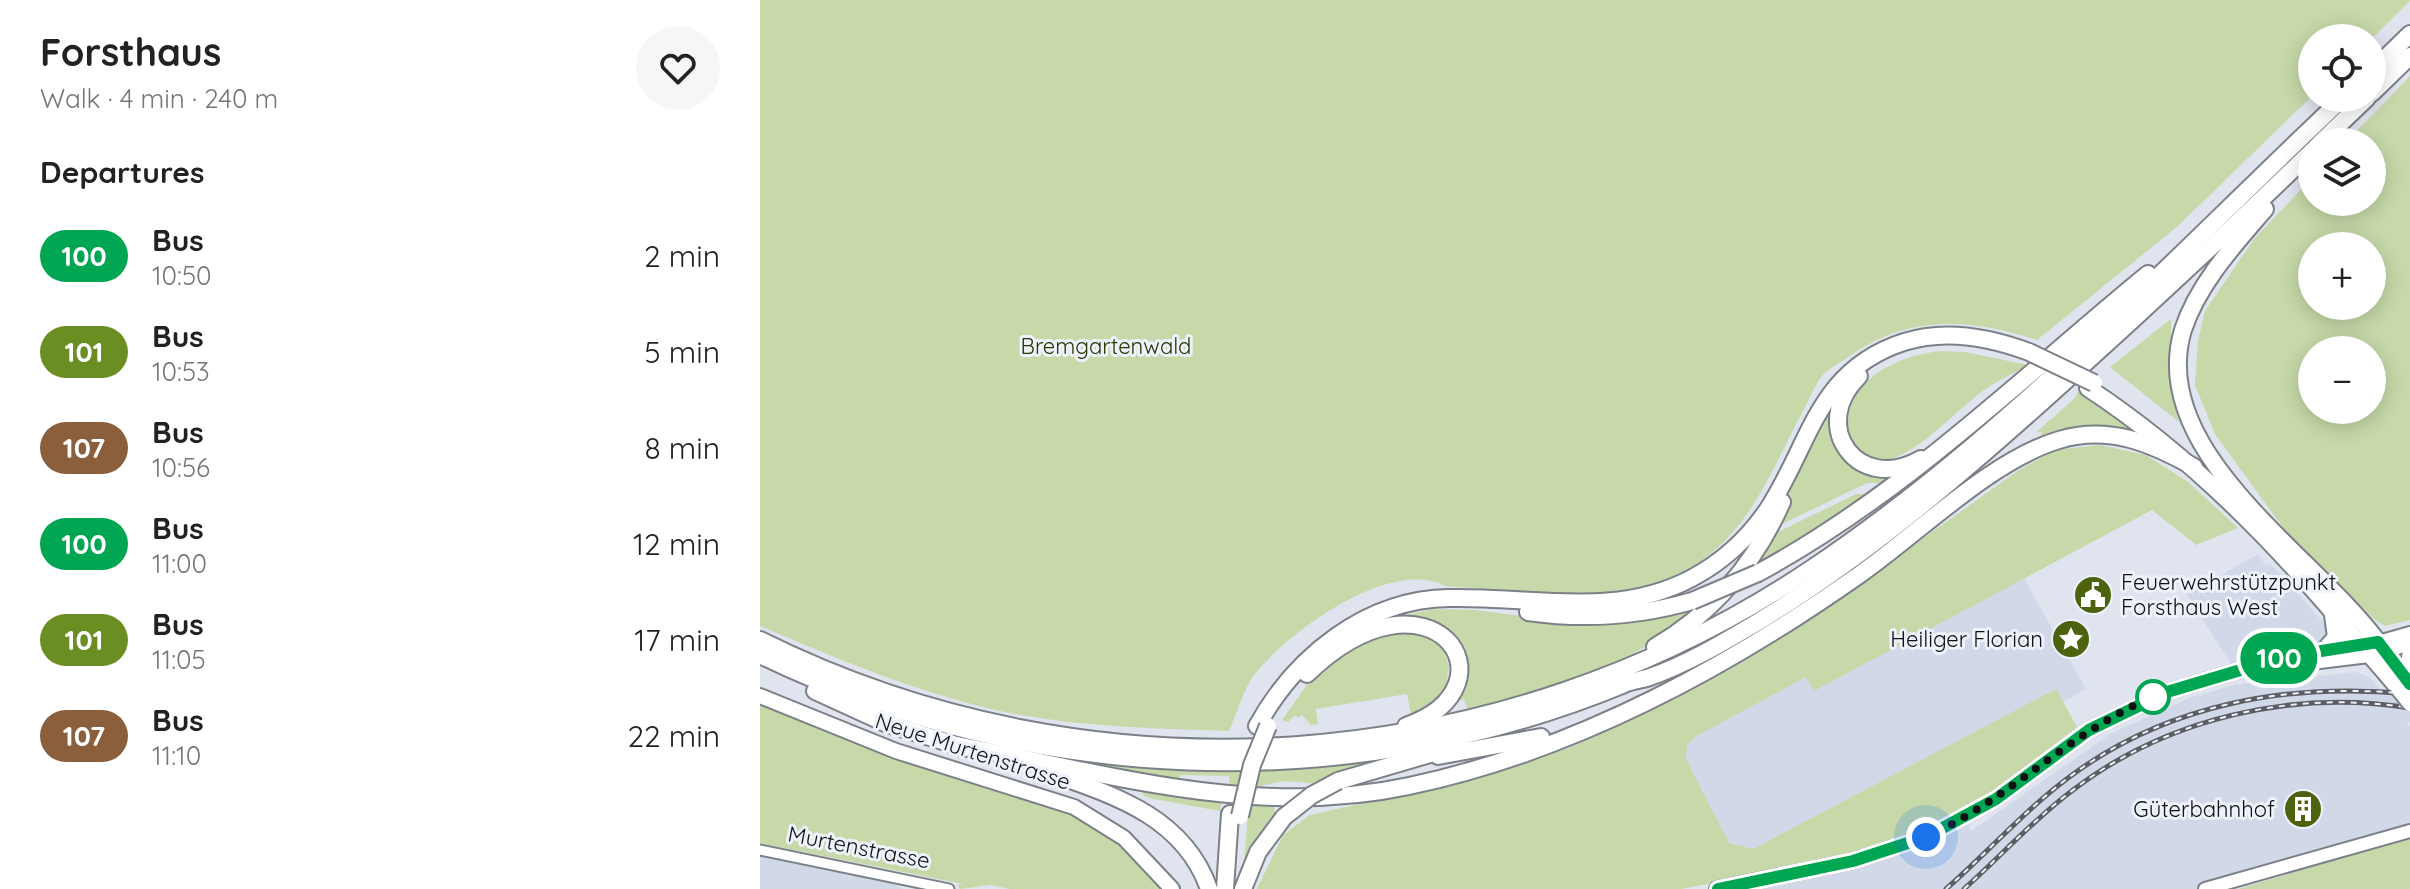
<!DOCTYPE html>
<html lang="en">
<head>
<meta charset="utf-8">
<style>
	:root { --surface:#fff; --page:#f6f6f6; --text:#222; --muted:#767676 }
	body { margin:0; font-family:Quicksand,sans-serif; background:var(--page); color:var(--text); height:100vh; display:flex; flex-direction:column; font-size:30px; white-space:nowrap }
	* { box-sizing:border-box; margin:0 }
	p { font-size:26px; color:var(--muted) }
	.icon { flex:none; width:44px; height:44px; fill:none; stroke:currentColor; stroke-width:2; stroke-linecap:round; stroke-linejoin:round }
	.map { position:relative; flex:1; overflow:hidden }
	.details { display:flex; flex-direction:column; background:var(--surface); width:760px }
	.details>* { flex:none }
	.badge { padding:0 16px; border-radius:26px; font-size:28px; line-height:52px }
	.fabs { position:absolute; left:1538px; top:24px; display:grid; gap:16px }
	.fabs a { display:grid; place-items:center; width:88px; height:88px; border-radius:50%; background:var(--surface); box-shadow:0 4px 20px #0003; font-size:40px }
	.you { position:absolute; width:40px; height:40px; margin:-20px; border:6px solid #fff; border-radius:50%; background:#1a73e8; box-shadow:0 0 0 12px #1a73e833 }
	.map>.badge { position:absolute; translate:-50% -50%; box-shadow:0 0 0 4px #fff }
	h2 { padding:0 40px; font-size:30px; line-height:72px }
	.round { display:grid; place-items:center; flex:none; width:84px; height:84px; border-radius:42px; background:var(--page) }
	.head { display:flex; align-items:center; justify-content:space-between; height:136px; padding:0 40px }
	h1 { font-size:38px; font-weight:700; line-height:60px }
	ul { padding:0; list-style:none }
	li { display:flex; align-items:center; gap:24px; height:96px; padding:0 40px }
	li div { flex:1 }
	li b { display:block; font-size:30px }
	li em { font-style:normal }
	li .badge { min-width:88px; font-weight:700; text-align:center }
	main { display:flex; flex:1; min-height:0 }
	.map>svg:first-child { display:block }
	.built { fill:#d1d9e9 }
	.green { fill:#c7d9a9; fill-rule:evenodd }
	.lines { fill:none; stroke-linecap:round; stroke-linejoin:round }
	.street-casing { stroke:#7c8189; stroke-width:13 }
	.secondary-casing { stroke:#7c8189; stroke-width:16 }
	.primary-casing { stroke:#7c8189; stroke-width:18 }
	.highway-casing { stroke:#7c8189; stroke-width:20 }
	.street { stroke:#fff; stroke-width:9 }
	.secondary { stroke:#fff; stroke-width:12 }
	.primary { stroke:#fff; stroke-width:14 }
	.highway { stroke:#fff; stroke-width:16 }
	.rail-casing { stroke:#5c5e64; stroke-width:5 }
	.rail { stroke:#edf2fb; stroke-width:2; stroke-dasharray:6; stroke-linecap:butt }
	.primary-bridge-casing { stroke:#7c8189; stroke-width:18; stroke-linecap:butt }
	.highway-bridge-casing { stroke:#7c8189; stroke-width:20; stroke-linecap:butt }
	.primary-bridge { stroke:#fff; stroke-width:14 }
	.highway-bridge { stroke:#fff; stroke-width:16 }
	.line-casing { stroke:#fff; stroke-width:18 }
	.line { stroke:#00a651; stroke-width:12 }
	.walk { stroke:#0e1013; stroke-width:8; stroke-dasharray:0 14.4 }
	.stop-dot { fill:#fff; stroke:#00a651; stroke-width:4 }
	.labels { text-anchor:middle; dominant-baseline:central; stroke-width:6; stroke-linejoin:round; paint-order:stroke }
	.park-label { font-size:22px; fill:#283601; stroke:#edf2fb }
	.poi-label { font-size:22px; fill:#0e1013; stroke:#edf2fb; text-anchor:end }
	.street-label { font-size:22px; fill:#0e1013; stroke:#edf2fb }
</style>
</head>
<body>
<main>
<section class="details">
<div class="head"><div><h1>Forsthaus</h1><p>Walk · 4 min · 240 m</p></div><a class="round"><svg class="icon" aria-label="heart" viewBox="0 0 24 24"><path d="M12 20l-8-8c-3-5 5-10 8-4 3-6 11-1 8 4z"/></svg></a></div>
<h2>Departures</h2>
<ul>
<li><span class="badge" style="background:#00a651;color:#fff">100</span><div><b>Bus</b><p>10:50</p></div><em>2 min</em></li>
<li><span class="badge" style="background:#6b8e23;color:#fff">101</span><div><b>Bus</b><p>10:53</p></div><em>5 min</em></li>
<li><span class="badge" style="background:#8b5e3c;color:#fff">107</span><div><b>Bus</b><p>10:56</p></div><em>8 min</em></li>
<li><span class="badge" style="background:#00a651;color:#fff">100</span><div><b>Bus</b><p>11:00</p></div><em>12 min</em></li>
<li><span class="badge" style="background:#6b8e23;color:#fff">101</span><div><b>Bus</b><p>11:05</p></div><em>17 min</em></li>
<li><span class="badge" style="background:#8b5e3c;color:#fff">107</span><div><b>Bus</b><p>11:10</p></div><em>22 min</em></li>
</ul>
</section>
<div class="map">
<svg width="1650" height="889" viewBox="0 0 1650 889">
	<rect width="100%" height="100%" fill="#e0e4ee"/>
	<g class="built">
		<path d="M1498,554L1506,566L1510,563L1571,631L1561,643L1528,647L1472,665L1427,595Z"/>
		<path d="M1264,578L1326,689L1303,702L1295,690L993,849L969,844L926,759L927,746L935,737L1046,676L1055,690Z"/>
		<path d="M1597,672L1609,677L1620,689L1650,692V722H1647L1650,727V831L1445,889H962L1206,820L1211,831L1350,734L1429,698L1473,685Z"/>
		<path d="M0,854L129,882L144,889H0Z"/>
	</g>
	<g class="green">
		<path d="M0,0H1650V1L1612,38H1552V96L1418,226L1277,340C1209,318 1147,314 1087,358C1079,363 1068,369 1062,376C1054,386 1048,402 1042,413C1015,463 996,517 950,554C878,611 770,592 685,586C630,557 528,632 494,675C483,690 477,714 469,731C390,728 309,727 231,709C151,690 75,658 0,626Z"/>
		<path d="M1650,76V620L1625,626L1614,619L1524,529L1455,434L1435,385L1438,341L1445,311L1494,239L1552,178V202H1612V142H1586ZM1552,246H1612V306H1552ZM1552,350H1612V410H1552Z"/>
		<path d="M1411,319V389L1419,422L1350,367Z"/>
		<path d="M1179,351L1205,352L1268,365C1252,374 1235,382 1220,393C1193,414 1165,446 1132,459C1078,479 1054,368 1179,351Z"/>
		<path d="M1318,392L1371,429C1331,421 1316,427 1277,438L1283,433L1277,431L1253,452L1313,400Z"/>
		<path d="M1072,399L1084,451L1138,473L1125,483H1107L1016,527L1047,447Z"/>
		<path d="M1340,445L1386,455L1428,482L1478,528L1436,545L1392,510L1054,691L1046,677L935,737L927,746L926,759L969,843L993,849L1296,689L1317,727L1232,795L1161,833L1115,849L954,883L921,889H497L523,835L550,815L713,779L811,747L942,682L1052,618L1259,470L1295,450Z"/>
		<path d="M1096,494H1111L983,576L1010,536Z"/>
		<path d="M946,601C930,614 915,628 898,639C842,675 770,691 708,710L704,699L692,702L693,642L619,621L673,609L714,610L785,619Z"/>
		<path d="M638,631L659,632L684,649L689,667L685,690L682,689L677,700L651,714L647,694L556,709L558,724L551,725L542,715L538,718L535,715L528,722L522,720L554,675L589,649Z"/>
		<path d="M0,702L57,729L322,816L368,848L393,875L401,889H250L231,885L200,889L197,885L203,884L0,843Z"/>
		<path d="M252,749C380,772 497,777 621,760L559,784L524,781L470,792L469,776L420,775V778L396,782Z"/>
		<path d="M380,789L462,800L460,811L394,799L384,796Z"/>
		<path d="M489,805L514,807L515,814H519L483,871Z"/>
		<path d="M1650,838V889H1478Z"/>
	</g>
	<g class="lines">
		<g class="street-casing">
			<path id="street" d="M0,850L189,889"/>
		</g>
		<g class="secondary-casing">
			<g id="secondary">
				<path d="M1618,642L1650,633"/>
				<path d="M1625,653L1650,643"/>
				<path d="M1644,677L1650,647"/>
				<path d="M1445,889L1650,831"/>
			</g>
		</g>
		<g class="primary-casing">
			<g id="primary">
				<path d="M1607,653L1638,689"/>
				<path d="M1535,664L1625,653"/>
				<path d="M0,696L136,751L314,807L364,838L412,889"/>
				<path d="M957,889L1093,861L1166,837L1236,799L1329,730L1407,692L1524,657L1618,642L1650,685"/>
			</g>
		</g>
		<g class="highway-casing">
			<g id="highway">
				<path d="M1612,71L1650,34"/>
				<path d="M1612,93L1650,56"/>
				<path d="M1561,142L1607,98"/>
				<path d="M1505,209C1474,245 1438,284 1423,330C1386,452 1555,556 1618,642"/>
				<path d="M1099,376C1048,426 1098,495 1161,459"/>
				<path d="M1328,388C1433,457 1522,549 1602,647"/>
				<path d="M998,573C1144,494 1261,378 1388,274"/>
				<path d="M768,612C825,620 877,617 932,601"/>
				<path d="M0,640C336,807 741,777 1051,569C1248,437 1411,260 1583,98"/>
				<path d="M895,647C953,613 995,563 1022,502"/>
				<path d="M1564,651L1576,637L1573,615"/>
				<path d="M0,655C268,785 585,799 862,685C870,681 879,680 887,678C928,664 969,639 1006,617C1110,553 1201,475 1292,393C1380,314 1467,233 1552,151"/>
				<path d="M547,674C671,554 762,685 646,726"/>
				<path d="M55,691L125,723L205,748"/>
				<path d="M497,726C535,657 606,599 689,598C772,596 855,619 932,578C962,562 989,537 1008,509C1051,443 1057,370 1144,342C1185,329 1229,337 1269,352"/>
				<path d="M196,745C346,773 496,819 649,786C811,752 964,670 1099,575C1158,534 1231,460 1299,440C1349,425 1391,443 1434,467"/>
				<path d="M678,756L781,737"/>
				<path d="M296,775C360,797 425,820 449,889"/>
				<path d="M578,781L687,749"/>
				<path d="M465,889L470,814"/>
				<path d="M483,889L498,852L524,817"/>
			</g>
		</g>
		<use href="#street" class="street"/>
		<use href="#secondary" class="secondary"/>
		<use href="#primary" class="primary"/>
		<use href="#highway" class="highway"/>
		<g class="rail-casing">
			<g id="rail">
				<path d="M1186,889C1227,853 1264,811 1308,778C1406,704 1529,682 1650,694"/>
				<path d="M1204,889C1241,856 1274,819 1313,790C1407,718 1534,689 1650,708"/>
			</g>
		</g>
		<use href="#rail" class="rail"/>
		<g class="primary-bridge-casing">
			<path id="primary-bridge" d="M1638,689L1650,704"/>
		</g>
		<g class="highway-bridge-casing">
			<g id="highway-bridge">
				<path d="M1269,352L1334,383"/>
				<path d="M932,601L998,573"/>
				<path d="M480,816L492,765L508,726"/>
				<path d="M524,817L552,795L578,781"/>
			</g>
		</g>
		<use href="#primary-bridge" class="primary-bridge"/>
		<use href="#highway-bridge" class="highway-bridge"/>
	</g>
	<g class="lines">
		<g class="line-casing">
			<path id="line" d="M958,889L1093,861L1166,837L1236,799L1329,730L1407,692L1524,657L1618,642L1650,684"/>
		</g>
		<use href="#line" class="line"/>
		<path class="walk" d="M1166,837C1249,800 1309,732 1393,697"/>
	</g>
	<defs>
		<g id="civic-disc" transform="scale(2)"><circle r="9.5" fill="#4c620e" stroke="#edf2fb"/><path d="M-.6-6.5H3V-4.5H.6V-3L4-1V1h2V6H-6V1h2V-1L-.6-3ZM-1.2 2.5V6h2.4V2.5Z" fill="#fff"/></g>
		<g id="sight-disc" transform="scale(2)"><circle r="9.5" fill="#4c620e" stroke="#edf2fb"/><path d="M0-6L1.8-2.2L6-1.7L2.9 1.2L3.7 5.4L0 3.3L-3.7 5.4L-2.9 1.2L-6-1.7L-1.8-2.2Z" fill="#fff"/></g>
		<g id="building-disc" transform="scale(2)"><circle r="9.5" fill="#4c620e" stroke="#edf2fb"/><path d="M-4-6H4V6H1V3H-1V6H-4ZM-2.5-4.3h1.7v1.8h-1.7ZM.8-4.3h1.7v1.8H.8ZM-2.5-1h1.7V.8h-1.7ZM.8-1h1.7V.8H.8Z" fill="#fff"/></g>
	</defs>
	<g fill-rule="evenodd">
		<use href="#civic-disc" x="1333" y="595"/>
		<use href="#sight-disc" x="1311" y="639"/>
		<use href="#building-disc" x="1543" y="809"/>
	</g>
	<circle class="stop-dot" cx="1393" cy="697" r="16"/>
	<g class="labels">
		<g class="park-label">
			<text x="346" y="346">Bremgartenwald</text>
		</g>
		<g class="poi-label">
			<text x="1361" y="582" text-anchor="start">Feuerwehrstützpunkt<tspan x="1361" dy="25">Forsthaus West</tspan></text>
			<text x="1283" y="639">Heiliger Florian</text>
			<text x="1515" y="809">Güterbahnhof</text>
		</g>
		<g class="street-label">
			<text transform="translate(213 751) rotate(18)">Neue Murtenstrasse</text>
			<text transform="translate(99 847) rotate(11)">Murtenstrasse</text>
		</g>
	</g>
</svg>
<div class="fabs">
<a><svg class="icon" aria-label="locate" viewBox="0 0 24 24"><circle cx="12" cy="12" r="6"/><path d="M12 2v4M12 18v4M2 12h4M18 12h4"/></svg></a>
<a><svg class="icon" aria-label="layers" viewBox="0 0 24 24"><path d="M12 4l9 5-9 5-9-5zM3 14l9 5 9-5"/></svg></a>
<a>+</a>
<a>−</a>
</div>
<div class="you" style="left:1166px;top:837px"></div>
<b class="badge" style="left:1519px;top:658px;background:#00a651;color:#fff">100</b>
</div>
</main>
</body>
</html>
